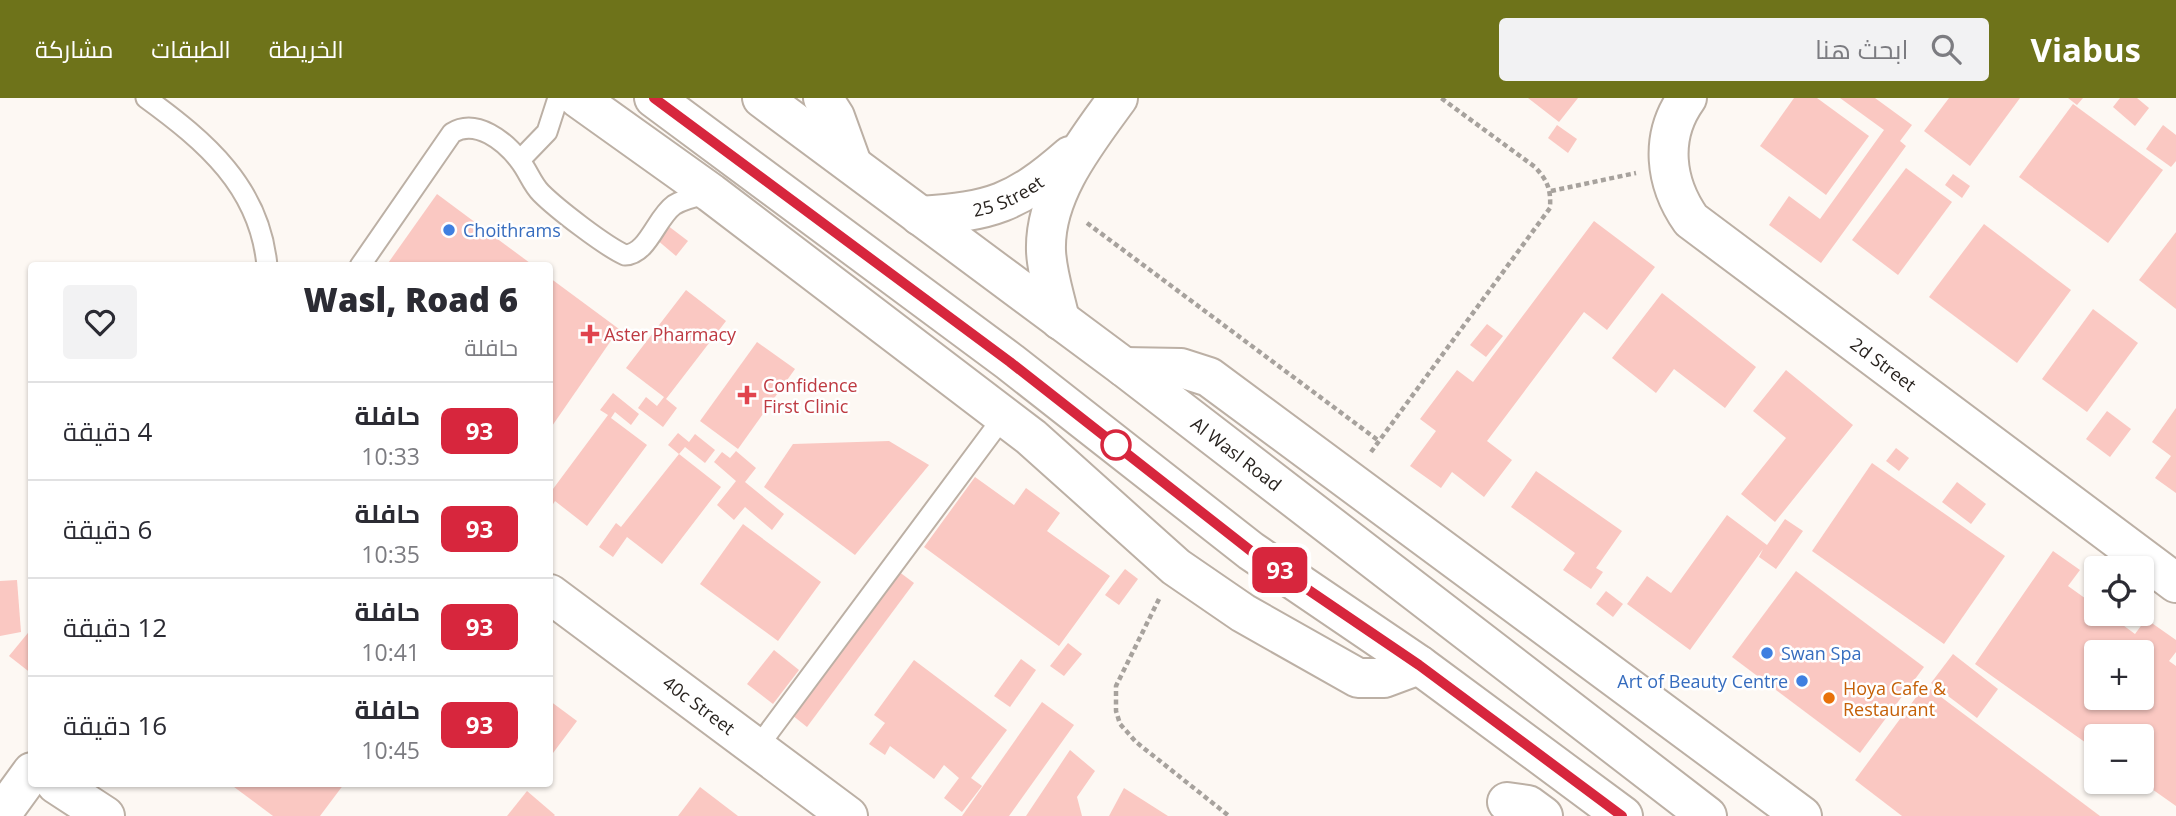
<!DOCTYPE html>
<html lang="ar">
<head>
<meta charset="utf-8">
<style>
	:root { --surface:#fff; --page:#f2f2f3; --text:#2b2b33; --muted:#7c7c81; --line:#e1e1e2; --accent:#6e731a }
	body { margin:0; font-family:"Open Sans",Cairo,sans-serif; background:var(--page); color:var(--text); direction:rtl; height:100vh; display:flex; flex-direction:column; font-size:26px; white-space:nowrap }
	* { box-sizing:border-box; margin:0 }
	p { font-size:23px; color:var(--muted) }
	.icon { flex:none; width:38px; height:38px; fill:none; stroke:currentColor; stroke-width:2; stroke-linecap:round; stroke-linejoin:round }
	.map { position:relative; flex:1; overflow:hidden; direction:ltr }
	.drawer { position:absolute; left:28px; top:164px; width:525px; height:525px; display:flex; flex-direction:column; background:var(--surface); border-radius:7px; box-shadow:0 2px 5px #0004; direction:rtl }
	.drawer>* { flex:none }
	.badge { padding:0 14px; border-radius:10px; font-size:24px; line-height:46px }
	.controls { position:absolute; left:2084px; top:458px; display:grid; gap:14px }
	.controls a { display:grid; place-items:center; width:70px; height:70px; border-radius:7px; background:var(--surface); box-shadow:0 2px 5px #0004; font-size:35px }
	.map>.badge { position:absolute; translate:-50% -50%; box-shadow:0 0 0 4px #fff }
	.round { display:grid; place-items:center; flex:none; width:74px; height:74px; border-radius:7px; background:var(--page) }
	.headline { display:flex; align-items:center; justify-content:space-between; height:119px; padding:0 35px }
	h1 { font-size:33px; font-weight:800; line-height:52px }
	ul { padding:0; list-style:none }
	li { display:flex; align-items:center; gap:21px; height:98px; padding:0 35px; border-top:2px solid var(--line) }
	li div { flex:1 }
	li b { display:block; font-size:26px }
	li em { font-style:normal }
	li .badge { min-width:77px; font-weight:700; text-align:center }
	header { display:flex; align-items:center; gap:42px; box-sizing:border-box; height:98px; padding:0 35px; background:var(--accent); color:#fff }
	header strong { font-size:33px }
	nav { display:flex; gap:38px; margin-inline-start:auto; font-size:24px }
	.search { width:490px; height:63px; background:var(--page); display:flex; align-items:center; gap:18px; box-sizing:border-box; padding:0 24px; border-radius:7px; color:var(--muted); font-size:26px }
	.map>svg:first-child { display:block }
	.building { fill:#fac8c2; fill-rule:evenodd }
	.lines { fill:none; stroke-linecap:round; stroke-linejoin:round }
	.lane-casing { stroke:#bcb0a5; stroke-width:23 }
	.street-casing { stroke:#bcb0a5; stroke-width:42 }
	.primary-casing { stroke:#bcb0a5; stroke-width:42 }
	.path { stroke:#a7a29d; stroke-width:4.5; stroke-dasharray:5 3.5; stroke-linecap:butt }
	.lane { stroke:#fff; stroke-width:19 }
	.street { stroke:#fff; stroke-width:38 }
	.primary { stroke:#fff; stroke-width:38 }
	.line-casing { stroke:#fff; stroke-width:16 }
	.line { stroke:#d7263d; stroke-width:10 }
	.shop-dot { fill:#3f7fe0; stroke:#fff; stroke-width:2.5 }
	.health-dot { fill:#e0444e; stroke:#fff; stroke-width:2.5 }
	.stop-dot { fill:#fff; stroke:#d7263d; stroke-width:3.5 }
	.food-dot { fill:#e8710a; stroke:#fff; stroke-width:2.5 }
	.labels { text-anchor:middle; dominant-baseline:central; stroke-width:5; stroke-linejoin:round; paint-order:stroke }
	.street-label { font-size:18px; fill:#28231f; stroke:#fff }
	.shop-label { font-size:18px; fill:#366cbe; stroke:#fff; text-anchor:start }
	.health-label { font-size:18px; fill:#be3a42; stroke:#fff; text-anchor:start }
	.food-label { font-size:18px; fill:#c56008; stroke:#fff; text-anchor:start }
</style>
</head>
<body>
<header>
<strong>Viabus</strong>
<div class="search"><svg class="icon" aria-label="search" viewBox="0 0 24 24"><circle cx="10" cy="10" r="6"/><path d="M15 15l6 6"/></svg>ابحث هنا</div>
<nav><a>الخريطة</a><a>الطبقات</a><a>مشاركة</a></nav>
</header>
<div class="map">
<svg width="2176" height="718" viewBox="0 0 2176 718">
	<rect width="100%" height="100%" fill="#fdf8f3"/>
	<g class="building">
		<path d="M1528,0H1578L1559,24Z"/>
		<path d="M1794,0H1817L1869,38L1826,97L1760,48Z"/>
		<path d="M1840,0H1875L1912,27L1900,43L1906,48L1821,165L1769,127L1789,98L1820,121L1884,32Z"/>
		<path d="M1949,0H2020L1970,68L1924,33Z"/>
		<path d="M2068,0H2083L2077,7Z"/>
		<path d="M2120,0H2137L2149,10L2135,28L2113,9Z"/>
		<path d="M2073,6L2163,72L2108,145L2019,79Z"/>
		<path d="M1557,27L1577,41L1568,55L1548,40Z"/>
		<path d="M2163,27L2176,37V63L2171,69L2146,51Z"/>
		<path d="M1906,70L1952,104L1898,177L1852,142Z"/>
		<path d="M1953,76L1970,88L1962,100L1945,87Z"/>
		<path d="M437,96L534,168H386Z"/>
		<path d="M1594,123L1655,169L1607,232L1584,214L1487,343L1512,362L1484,399L1452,374L1441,390L1410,368L1436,333L1420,321L1457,272L1473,284Z"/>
		<path d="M1984,126L2071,192L2017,265L1929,199Z"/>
		<path d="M667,127L688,143L676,158L656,141Z"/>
		<path d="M2176,134V211L2139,182Z"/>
		<path d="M550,180L619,231L550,331Z"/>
		<path d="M686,192L726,223L666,301L677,310L663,329L638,310L646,299L657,308L664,299L626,270Z"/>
		<path d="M1662,195L1756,269L1725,310L1674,271L1656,295L1612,260Z"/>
		<path d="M2093,211L2138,245L2087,314L2042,281Z"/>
		<path d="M1487,226L1503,238L1486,259L1470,247Z"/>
		<path d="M757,244L795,271L738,351L700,323Z"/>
		<path d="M1786,272L1853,327L1775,424L1741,396L1786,340L1753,313Z"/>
		<path d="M613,295L639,316L631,327L615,314L611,320L647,347L587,428L555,403L550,411V395L608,317L600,312Z"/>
		<path d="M2176,310V395L2155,380L2171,358L2152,344Z"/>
		<path d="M2107,313L2131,331L2110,359L2086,341Z"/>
		<path d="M678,335L689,344L695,336L715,352L705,365L685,349L679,356L721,389L662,466L627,439L613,459L599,449L616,425L621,429L679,356L668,347Z"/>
		<path d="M889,343L929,367L855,457L764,389L793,346Z"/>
		<path d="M1896,350L1909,360L1899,373L1886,363Z"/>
		<path d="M736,353L756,370L745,384L784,416L772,432L745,409L734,422L717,407L736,383L714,364L722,354L730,360Z"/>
		<path d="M1872,365L2005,458L1944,546L1812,453Z"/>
		<path d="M1536,373L1622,433L1596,470L1603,474L1591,491L1563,472L1575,455L1511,409Z"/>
		<path d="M975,379L1014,407L1026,390L1060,415L1047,433L1110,478L1059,548L924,449Z"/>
		<path d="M1957,384L1986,406L1971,426L1942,404Z"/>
		<path d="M1727,417L1767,447L1785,421L1803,433L1776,471L1759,459L1763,451L1690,552L1627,506L1647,478L1671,495Z"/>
		<path d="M743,426L821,484L778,543L700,486Z"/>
		<path d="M2053,453L2080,472L2068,488L2096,508V516H2108L2135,536L2146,521L2176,542V554L2169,563L2176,568V708L2142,684V639H2096V652L1975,566ZM2096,555H2142V600H2096Z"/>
		<path d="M894,470L914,485L807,629L792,617Z"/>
		<path d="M1125,471L1138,481L1119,507L1105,497Z"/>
		<path d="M1796,473L1924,569L1860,655L1732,559Z"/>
		<path d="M17,482L21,534L0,538V483Z"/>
		<path d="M1606,493L1623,506L1613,519L1596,506Z"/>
		<path d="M32,530V576L9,558Z"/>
		<path d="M1068,545L1082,556L1064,578L1050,568Z"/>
		<path d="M774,552L799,572L773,606L747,586Z"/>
		<path d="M1953,556L1998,591L1977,620L1931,585Z"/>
		<path d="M1021,561L1036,572L1010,609L994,598Z"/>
		<path d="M914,562L1007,632L971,680L982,688L962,714L944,700L959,680L944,667L934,681L890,648L885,657L869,646L885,625L874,617Z"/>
		<path d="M1925,587L2100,718H1902L1855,682Z"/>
		<path d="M550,603L577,623L550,659Z"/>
		<path d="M1042,604L1074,627L1009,718H962Z"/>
		<path d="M1070,652L1095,673L1077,699L1082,718H1026Z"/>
		<path d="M230,686H344L320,718H273Z"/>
		<path d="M700,689L738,718H678Z"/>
		<path d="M1124,690L1168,718H1109Z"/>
		<path d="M527,693L555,717L554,718H507Z"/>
	</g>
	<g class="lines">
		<g class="lane-casing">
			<g id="lane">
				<path d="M146,0C205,43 260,89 267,168"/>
				<path d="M520,62L547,34L558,0"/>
				<path d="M360,168L452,35C476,20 505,43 520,63C528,73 532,86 541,95C557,111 605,148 625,157C648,156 656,120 674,107C685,100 699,98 711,95"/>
				<path d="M757,650L1004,318"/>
			</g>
		</g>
		<g class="street-casing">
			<g id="street">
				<path d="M578,0L711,95L1031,339L1176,469L1243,515L1358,580H1384L1419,567"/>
				<path d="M823,0L835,19L852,66"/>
				<path id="s1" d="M1687,0C1659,39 1665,85 1691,122L2176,485"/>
				<path id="s2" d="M920,118C992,113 1015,106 1070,58"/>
				<path d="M1060,222C1055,199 1047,176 1046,153C1044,96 1086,44 1118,0"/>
				<path d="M1124,269L1181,270L1209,279L1802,718"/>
				<path id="s3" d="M550,496L848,718"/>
				<path d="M56,686L105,718"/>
				<path d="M1507,704L1528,707L1543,718"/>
				<path d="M0,718L32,674"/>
			</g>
		</g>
		<g class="primary-casing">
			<g id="primary">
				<path d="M654,0L1010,264L1251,453L1419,567L1623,718"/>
				<path id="s4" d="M762,0L1124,269L1707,718"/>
			</g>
		</g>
		<g class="path">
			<path d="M1551,93L1636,75"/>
			<path d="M1087,125L1379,343"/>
			<path d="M1371,354L1550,110C1551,92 1548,83 1535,69L1441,0"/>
			<path d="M1159,501L1116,588V613L1120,626L1136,644L1229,718"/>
		</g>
		<use href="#lane" class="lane"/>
		<use href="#street" class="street"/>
		<use href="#primary" class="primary"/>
	</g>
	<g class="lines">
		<g class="line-casing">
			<path id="line" d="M654,0L1010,264L1251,453L1419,567L1622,718"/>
		</g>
		<use href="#line" class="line"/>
	</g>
	<g class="shop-dot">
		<circle cx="449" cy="132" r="7"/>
		<circle cx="1767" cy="555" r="7"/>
		<circle cx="1802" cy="583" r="7"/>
	</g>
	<g class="health-dot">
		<path d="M586.5 225.5h7v7h7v7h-7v7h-7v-7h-7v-7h7z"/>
		<path d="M743.5 286.5h7v7h7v7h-7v7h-7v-7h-7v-7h7z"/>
	</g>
	<circle class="stop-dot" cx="1116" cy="347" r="14"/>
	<circle class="food-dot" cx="1829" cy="600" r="7"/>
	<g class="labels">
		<g class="street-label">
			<text stroke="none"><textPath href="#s2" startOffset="91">25 Street</textPath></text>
			<text stroke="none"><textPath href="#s1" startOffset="371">2d Street</textPath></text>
			<text stroke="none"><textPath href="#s4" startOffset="593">Al Wasl Road</textPath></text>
			<text stroke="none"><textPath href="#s3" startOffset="186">40c Street</textPath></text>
		</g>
		<g class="shop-label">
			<text x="463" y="132">Choithrams</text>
			<text x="1781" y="555">Swan Spa</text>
			<text x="1788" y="583" text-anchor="end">Art of Beauty Centre</text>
		</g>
		<g class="health-label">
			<text x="604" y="236">Aster Pharmacy</text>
			<text x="763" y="287">Confidence<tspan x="763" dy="21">First Clinic</tspan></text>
		</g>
		<g class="food-label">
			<text x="1843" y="590">Hoya Cafe &amp;<tspan x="1843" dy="21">Restaurant</tspan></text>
		</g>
	</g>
</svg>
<div class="controls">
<a><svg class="icon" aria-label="locate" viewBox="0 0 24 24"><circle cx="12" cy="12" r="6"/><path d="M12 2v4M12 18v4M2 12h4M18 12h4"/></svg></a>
<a>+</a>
<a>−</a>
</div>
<b class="badge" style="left:1280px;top:472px;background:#d7263d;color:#fff">93</b>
<section class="drawer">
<div class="headline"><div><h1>Wasl, Road 6</h1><p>حافلة</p></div><a class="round"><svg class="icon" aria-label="heart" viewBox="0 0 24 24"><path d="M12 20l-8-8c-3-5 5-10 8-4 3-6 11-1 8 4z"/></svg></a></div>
<ul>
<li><span class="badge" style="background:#d7263d;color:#fff">93</span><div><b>حافلة</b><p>10:33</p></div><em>4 دقيقة</em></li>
<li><span class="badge" style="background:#d7263d;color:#fff">93</span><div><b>حافلة</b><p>10:35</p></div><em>6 دقيقة</em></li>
<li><span class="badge" style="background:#d7263d;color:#fff">93</span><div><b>حافلة</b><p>10:41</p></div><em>12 دقيقة</em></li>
<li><span class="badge" style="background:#d7263d;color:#fff">93</span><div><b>حافلة</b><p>10:45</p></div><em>16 دقيقة</em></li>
</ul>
</section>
</div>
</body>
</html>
